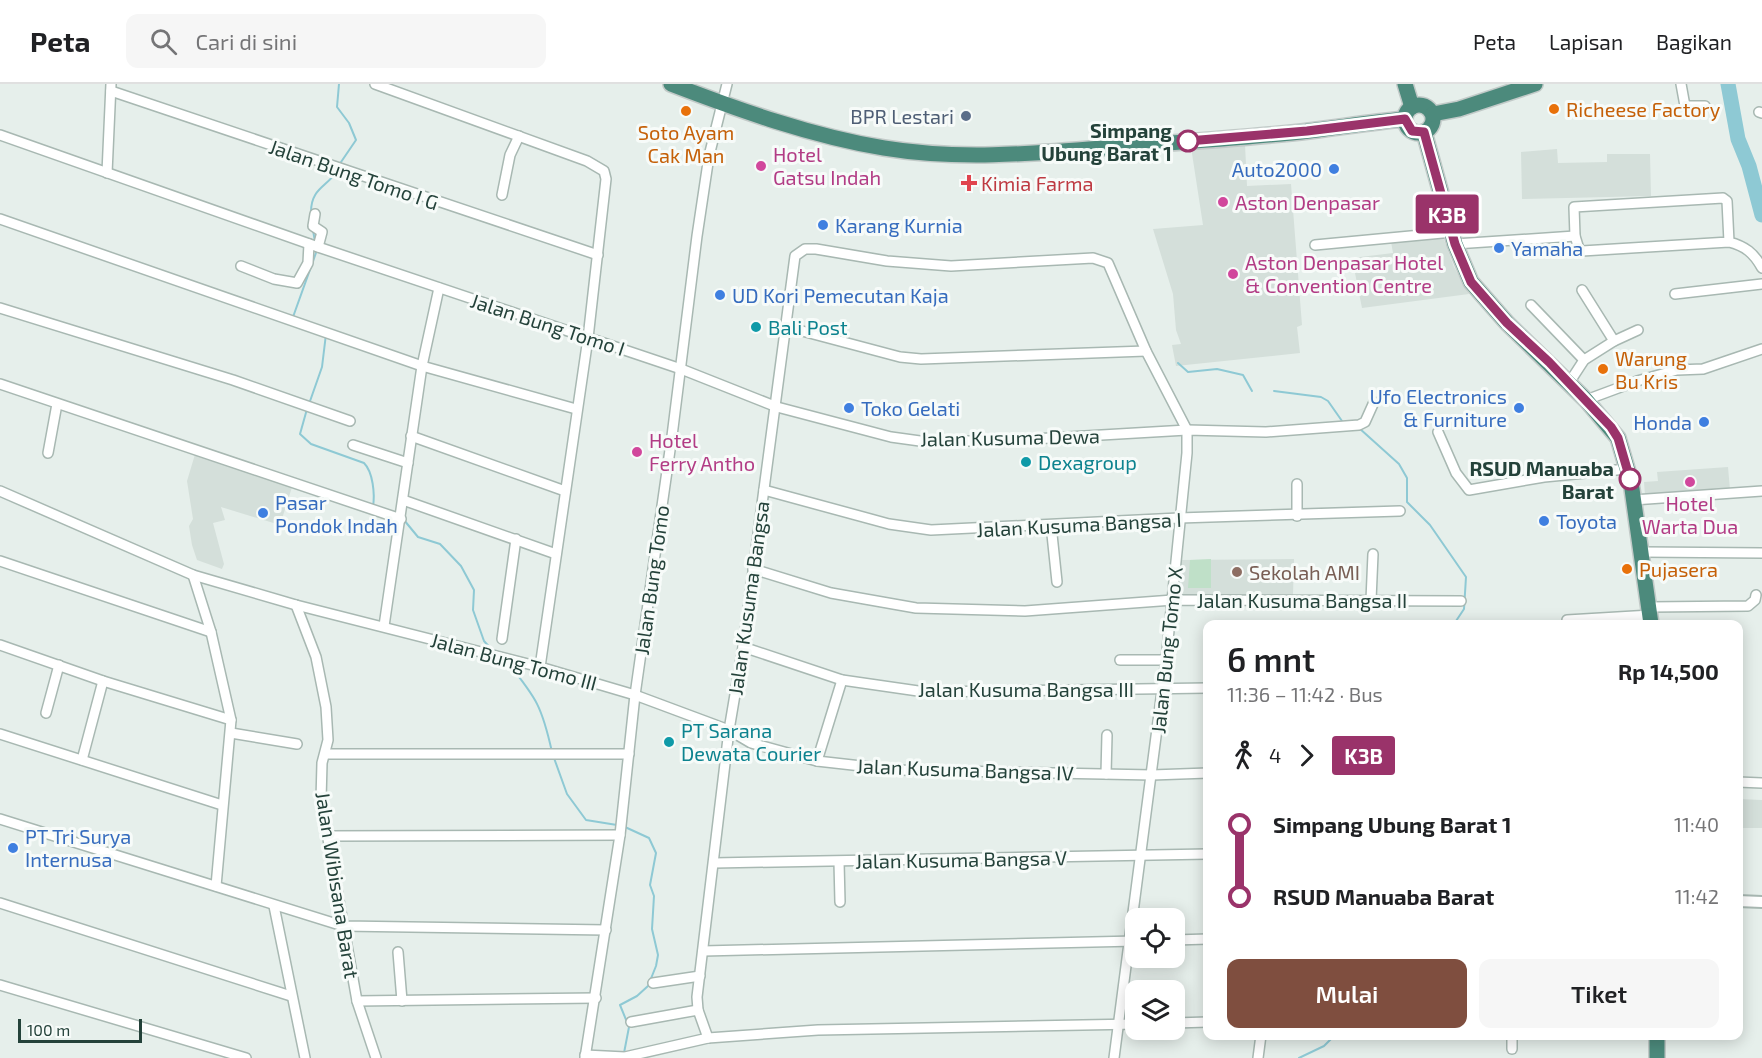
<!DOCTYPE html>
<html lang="id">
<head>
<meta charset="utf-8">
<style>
	:root { --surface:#fff; --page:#f6f6f6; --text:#202124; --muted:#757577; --line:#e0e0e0; --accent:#7f4e3f }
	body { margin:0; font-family:"Exo 2",sans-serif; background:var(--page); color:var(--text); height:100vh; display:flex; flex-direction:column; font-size:22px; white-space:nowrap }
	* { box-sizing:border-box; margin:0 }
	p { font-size:20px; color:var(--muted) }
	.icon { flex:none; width:33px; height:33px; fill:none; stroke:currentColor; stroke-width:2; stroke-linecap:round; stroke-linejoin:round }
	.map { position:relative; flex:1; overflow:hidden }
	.drawer { position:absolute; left:1203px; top:536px; width:540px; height:420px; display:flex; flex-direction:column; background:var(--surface); border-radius:12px; box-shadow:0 3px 15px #0003 }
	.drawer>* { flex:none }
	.badge { padding:0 12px; border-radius:4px; font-size:21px; line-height:39px }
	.fabs { position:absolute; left:1125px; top:824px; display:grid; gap:12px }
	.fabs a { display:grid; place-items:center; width:60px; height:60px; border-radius:12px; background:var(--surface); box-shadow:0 3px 15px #0003; font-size:30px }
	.scale { position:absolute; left:18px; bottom:15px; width:124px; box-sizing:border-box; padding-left:6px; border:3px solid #24423a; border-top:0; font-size:16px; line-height:21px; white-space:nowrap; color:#24423a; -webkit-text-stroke:4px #f7fbf9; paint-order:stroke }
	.map>.badge { position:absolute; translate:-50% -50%; box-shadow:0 0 0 3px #fff }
	.legs { display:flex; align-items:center; gap:9px; height:66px; padding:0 24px; font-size:20px }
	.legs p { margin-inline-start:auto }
	.overview { display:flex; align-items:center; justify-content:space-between; height:102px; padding:0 24px }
	h1 { font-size:33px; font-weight:600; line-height:45px }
	.button { display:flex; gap:12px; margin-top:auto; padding:12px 24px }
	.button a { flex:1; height:69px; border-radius:12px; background:var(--accent); color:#fff; font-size:24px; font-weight:600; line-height:69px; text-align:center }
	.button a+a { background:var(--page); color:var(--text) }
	ul { padding:0 24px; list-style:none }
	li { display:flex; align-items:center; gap:21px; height:72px; font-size:22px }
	li i { display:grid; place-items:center; width:9px; height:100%; margin:0 8px; background:currentColor }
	li i::after { content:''; width:15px; height:15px; margin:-8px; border:4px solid; border-radius:50%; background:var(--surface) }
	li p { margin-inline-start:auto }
	li:first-child i { background:linear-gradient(#0000 50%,currentColor 0) }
	li:last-child i { background:linear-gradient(currentColor 50%,#0000 0) }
	header { display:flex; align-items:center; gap:36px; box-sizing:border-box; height:84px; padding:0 30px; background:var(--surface); border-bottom:2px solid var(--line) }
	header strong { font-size:28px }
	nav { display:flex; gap:33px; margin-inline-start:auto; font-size:21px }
	.search { width:420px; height:54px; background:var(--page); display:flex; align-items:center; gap:15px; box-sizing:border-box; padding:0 21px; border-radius:12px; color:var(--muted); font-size:22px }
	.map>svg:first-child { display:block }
	.built { fill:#d4dfda }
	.green { fill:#bfe0c8 }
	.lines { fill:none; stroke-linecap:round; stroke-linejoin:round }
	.stream { stroke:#8ec9d4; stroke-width:2 }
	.river { stroke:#8ec9d4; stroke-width:15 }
	.minor-casing { stroke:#a8b8b2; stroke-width:12 }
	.tertiary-casing { stroke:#a8b8b2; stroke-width:14 }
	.trunk-casing { stroke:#c2cac8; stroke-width:18 }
	.minor { stroke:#fff; stroke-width:9 }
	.tertiary { stroke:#fff; stroke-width:10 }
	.trunk { stroke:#4c8a7c; stroke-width:15 }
	.line-1-casing { stroke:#fff; stroke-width:14 }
	.line-1 { stroke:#9a336a; stroke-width:9 }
	.food-dot { fill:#e8710a; stroke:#f7fbf9; stroke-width:2 }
	.service-dot { fill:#5c6f8a; stroke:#f7fbf9; stroke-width:2 }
	.stop-1-dot { fill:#fff; stroke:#9a336a; stroke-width:3 }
	.hotel-dot { fill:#d1479c; stroke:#f7fbf9; stroke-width:2 }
	.shop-dot { fill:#3f7fe0; stroke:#f7fbf9; stroke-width:2 }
	.health-dot { fill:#e0444e; stroke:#f7fbf9; stroke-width:2 }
	.culture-dot { fill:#0f9aa8; stroke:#f7fbf9; stroke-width:2 }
	.education-dot { fill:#8d6e63; stroke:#f7fbf9; stroke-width:2 }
	.labels { text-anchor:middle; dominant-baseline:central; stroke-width:6; stroke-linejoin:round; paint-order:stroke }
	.food-label { font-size:20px; fill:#c56008; stroke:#f7fbf9; text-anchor:start }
	.service-label { font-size:20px; fill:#4e5e75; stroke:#f7fbf9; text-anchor:end }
	.stop-label { font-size:20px; font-weight:bold; fill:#24423a; stroke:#f7fbf9; text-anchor:end }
	.hotel-label { font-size:20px; fill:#b23c85; stroke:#f7fbf9; text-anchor:start }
	.shop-label { font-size:20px; fill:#366cbe; stroke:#f7fbf9; text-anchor:start }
	.street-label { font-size:20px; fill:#24423a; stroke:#f7fbf9 }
	.health-label { font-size:20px; fill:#be3a42; stroke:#f7fbf9; text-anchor:start }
	.culture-label { font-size:20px; fill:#0d838f; stroke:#f7fbf9; text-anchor:start }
	.education-label { font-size:20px; fill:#785e54; stroke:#f7fbf9; text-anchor:start }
</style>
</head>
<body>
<header>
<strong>Peta</strong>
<div class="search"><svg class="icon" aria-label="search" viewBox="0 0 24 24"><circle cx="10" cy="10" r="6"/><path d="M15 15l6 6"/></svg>Cari di sini</div>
<nav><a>Peta</a><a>Lapisan</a><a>Bagikan</a></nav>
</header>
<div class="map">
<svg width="1762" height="974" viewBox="0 0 1762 974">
	<rect width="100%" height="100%" fill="#e6efeb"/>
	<g class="built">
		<path d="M1245,60L1247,102L1291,100L1302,241L1297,243L1300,269L1176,282L1172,261L1181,260L1176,246L1173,210L1153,145L1203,141L1191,63Z"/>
		<path d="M1557,65L1558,79L1607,78V70H1650L1651,112L1522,115L1521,68Z"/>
		<path d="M1440,145L1454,183L1469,210L1362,224L1352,174L1393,169L1390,152Z"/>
		<path d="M196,367L293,400L280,441L221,423L225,436L213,439L224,480L222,485L197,476L192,461L189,442L193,435L187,397Z"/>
		<path d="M1728,383L1730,406L1645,411L1644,398L1658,397L1657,388Z"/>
		<path d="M1294,475L1293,511H1179L1180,476Z"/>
		<path d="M1739,715L1762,716V744H1739Z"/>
	</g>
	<path class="green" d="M1211,475V504H1188L1190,476Z"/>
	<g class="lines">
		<g class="stream">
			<path d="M339,81L356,56L349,39L337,23L339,0"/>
			<path d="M311,128C311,104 327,103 337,87"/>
			<path d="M313,146L315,158"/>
			<path d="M293,233L317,166"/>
			<path d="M1178,279L1188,288L1217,285L1243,291L1252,307"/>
			<path d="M1274,307L1321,313L1328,317L1342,337"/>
			<path d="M309,320L322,283L326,250"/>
			<path d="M307,325L300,350L311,360L364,379C373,388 375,410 373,423"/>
			<path d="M1359,344L1399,380L1407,394V418L1430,441L1466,493L1464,525L1454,540"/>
			<path d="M404,436L418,453L440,460L461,482L474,506L473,526L484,557L492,566"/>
			<path d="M508,579C537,615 542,623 552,668"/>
			<path d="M554,674L567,710L586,736L617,741"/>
			<path d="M624,969L629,943L620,921L637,912L648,902L656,882L658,871L652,845L654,812L650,801L656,769L649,754L625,743"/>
			<path d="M1299,974L1324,962L1335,951"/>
		</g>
		<path class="river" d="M1728,0L1738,55L1749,82L1762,131"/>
		<g class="minor-casing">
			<g id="minor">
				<path d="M375,0L587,77L604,87L606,95L588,254L540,583"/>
				<path d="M1681,0L1685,22H1705"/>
				<path d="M111,7L598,171"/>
				<path d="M1759,28L1762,29"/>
				<path d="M0,51L318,163L681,285L777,323L891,353L920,357H999L1187,346L1266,348L1359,341L1365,338L1374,318"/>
				<path d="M107,89L111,0"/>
				<path d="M502,111L510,71L519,52"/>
				<path d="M315,130L313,142L322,148L318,163"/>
				<path d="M0,135L422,282L576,325"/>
				<path d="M1729,158L1727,117L1723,114L1574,123L1575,152L1579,165L1582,167L1729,158C1745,162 1754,169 1762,184"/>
				<path d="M1455,160L1575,152"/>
				<path d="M1315,161L1453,148"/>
				<path d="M241,182L274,195L297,199L308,179L309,160"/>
				<path d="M1582,206L1614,257"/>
				<path d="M1675,210L1762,200"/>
				<path d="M1531,221L1584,276"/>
				<path d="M0,224L233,296L350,337"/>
				<path d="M787,243L900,273L921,275L1146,267"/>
				<path d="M1569,299L1584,276L1614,257L1638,246"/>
				<path d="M0,300L401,435"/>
				<path d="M1586,316L1637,297L1677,286L1703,285L1762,265"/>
				<path d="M1438,348L1456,389L1469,406L1544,393L1627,385"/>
				<path d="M411,352L565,407"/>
				<path d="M353,361L408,379"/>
				<path d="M48,369L57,320"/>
				<path d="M1297,400V432"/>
				<path d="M764,406L889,440L931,446L1179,434L1400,427"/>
				<path d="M0,407L193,491L296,521L540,583L635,611L729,646L751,659L817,677L897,686L1152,691L1208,689"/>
				<path d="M403,416L556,470"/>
				<path d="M1633,416L1762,407"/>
				<path d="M1051,441L1057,498"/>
				<path d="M1643,468L1762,469"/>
				<path d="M0,477L211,548"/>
				<path d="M753,485L831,509L916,524L1025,527L1173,516L1461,517"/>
				<path d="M193,491L211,548L231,636L216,802"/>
				<path d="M1371,516L1373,470"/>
				<path d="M296,521L316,573L326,623L328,656L322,679L321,716L357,917L376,974"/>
				<path d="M1650,523L1748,522L1755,516L1756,511"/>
				<path d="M1567,536L1651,531"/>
				<path d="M384,542L422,282L439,204"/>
				<path d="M502,555L516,455"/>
				<path d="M0,561L103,597L231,636"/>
				<path d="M743,563L842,596L925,608L1208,604"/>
				<path d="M1120,576H1166"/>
				<path d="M46,629L59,581"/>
				<path d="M231,649L297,660"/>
				<path d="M0,650L222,721"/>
				<path d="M326,670H629"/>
				<path d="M82,676L103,597"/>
				<path d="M817,677L842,596"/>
				<path d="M1106,690L1107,651"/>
				<path d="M1738,698L1762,699"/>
				<path d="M0,735L343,842L606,846"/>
				<path d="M327,752L620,751"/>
				<path d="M839,778L840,818"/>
				<path d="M714,779L1208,770"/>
				<path d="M0,819L291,912"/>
				<path d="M274,822L305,974"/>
				<path d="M1174,856L1208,855"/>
				<path d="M703,867L1136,857"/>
				<path d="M398,868L402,917"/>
				<path d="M653,899L700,892"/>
				<path d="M0,901L246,974"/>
				<path d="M357,917L596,914"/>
				<path d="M631,938L698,926"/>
				<path d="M1174,939L1208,938"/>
				<path d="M1512,951V965"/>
				<path d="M708,954L698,926L697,913L729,646L743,563L795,172L805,165H816L887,177L951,182L1093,174L1108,179L1146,267L1187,346V369L1166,576L1114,974"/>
				<path d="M585,971L625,973L708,954L818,946L1136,940"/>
				<path d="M585,974L620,751L635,611L672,352L697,152L709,72L727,0"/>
				<path d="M1258,974L1261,951"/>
			</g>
		</g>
		<g class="tertiary-casing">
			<path id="tertiary" d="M1738,817L1762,818"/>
		</g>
		<g class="trunk-casing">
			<g id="trunk">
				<path d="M671,0C739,26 811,52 884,64C956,76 1030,70 1102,64C1168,59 1235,55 1301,48C1336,44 1371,38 1405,35"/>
				<path d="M1405,0L1412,23"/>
				<circle cx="1419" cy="35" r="14"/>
				<path d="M1433,30L1459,25L1535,0"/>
				<path d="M1424,48L1455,160L1471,198L1507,239L1586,316L1618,354L1631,398L1651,540"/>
				<path d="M1657,974V951"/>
			</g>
		</g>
		<use href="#minor" class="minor"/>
		<use href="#tertiary" class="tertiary"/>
		<use href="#trunk" class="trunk"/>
	</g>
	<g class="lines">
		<g class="line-1-casing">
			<path id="line-1" d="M1188,57L1307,47L1405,35L1412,47L1424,48L1455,160L1471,198L1507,239L1549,278L1611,343L1618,354L1630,395"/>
		</g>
		<use href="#line-1" class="line-1"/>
	</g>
	<g class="food-dot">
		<circle cx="1554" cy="25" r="6"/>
		<circle cx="686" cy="27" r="6"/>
		<circle cx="1603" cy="285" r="6"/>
		<circle cx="1627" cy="485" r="6"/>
	</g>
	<circle class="service-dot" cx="966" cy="32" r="6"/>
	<g class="stop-1-dot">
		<circle cx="1188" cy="57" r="10"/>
		<circle cx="1630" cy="395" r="10"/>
	</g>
	<g class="hotel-dot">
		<circle cx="761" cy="82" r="6"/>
		<circle cx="1223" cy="118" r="6"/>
		<circle cx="1233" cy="190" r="6"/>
		<circle cx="637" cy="368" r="6"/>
		<circle cx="1690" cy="398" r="6"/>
	</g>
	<g class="shop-dot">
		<circle cx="1334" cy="85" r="6"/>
		<circle cx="823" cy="141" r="6"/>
		<circle cx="1499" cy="164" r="6"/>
		<circle cx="720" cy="211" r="6"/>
		<circle cx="849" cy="324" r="6"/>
		<circle cx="1519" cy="324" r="6"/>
		<circle cx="1704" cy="338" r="6"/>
		<circle cx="263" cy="429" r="6"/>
		<circle cx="1544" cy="437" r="6"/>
		<circle cx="13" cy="764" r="6"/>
	</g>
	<path class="health-dot" d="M966 90h6v6h6v6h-6v6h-6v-6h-6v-6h6z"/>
	<g class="culture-dot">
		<circle cx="756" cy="243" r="6"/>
		<circle cx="1026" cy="378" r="6"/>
		<circle cx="669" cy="658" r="6"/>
	</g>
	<circle class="education-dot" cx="1237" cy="488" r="6"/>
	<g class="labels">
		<g class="food-label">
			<text x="1566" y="25">Richeese Factory</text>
			<text x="686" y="48" text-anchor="middle">Soto Ayam<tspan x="686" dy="23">Cak Man</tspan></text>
			<text x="1615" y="274">Warung<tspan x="1615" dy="23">Bu Kris</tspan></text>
			<text x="1639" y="485">Pujasera</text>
		</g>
		<g class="service-label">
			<text x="954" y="32">BPR Lestari</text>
		</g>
		<g class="stop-label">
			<text x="1172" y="46">Simpang<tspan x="1172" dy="23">Ubung Barat 1</tspan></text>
			<text x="1614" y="384">RSUD Manuaba<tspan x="1614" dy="23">Barat</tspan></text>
		</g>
		<g class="hotel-label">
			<text x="773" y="70">Hotel<tspan x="773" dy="23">Gatsu Indah</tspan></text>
			<text x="1235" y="118">Aston Denpasar</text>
			<text x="1245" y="178">Aston Denpasar Hotel<tspan x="1245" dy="23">&amp; Convention Centre</tspan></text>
			<text x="649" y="356">Hotel<tspan x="649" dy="23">Ferry Antho</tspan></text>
			<text x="1690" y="419" text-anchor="middle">Hotel<tspan x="1690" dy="23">Warta Dua</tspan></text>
		</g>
		<g class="shop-label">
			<text x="1322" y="85" text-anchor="end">Auto2000</text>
			<text x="835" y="141">Karang Kurnia</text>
			<text x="1511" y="164">Yamaha</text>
			<text x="732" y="211">UD Kori Pemecutan Kaja</text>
			<text x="1507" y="312" text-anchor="end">Ufo Electronics<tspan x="1507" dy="23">&amp; Furniture</tspan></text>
			<text x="861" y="324">Toko Gelati</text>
			<text x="1692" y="338" text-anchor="end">Honda</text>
			<text x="275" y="418">Pasar<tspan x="275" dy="23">Pondok Indah</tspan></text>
			<text x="1556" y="437">Toyota</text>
			<text x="25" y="752">PT Tri Surya<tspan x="25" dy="23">Internusa</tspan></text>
		</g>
		<g class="street-label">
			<text transform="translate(354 90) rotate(19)">Jalan Bung Tomo I G</text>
			<text transform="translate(548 240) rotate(18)">Jalan Bung Tomo I</text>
			<text transform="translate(1010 353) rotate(-1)">Jalan Kusuma Dewa</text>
			<text transform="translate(1079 440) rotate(-3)">Jalan Kusuma Bangsa I</text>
			<text transform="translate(651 496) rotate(-82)">Jalan Bung Tomo</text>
			<text transform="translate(748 514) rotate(-82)">Jalan Kusuma Bangsa</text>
			<text x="1302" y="516">Jalan Kusuma Bangsa II</text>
			<text transform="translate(1166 566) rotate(-84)">Jalan Bung Tomo X</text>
			<text transform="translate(514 577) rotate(15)">Jalan Bung Tomo III</text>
			<text x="1026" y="605">Jalan Kusuma Bangsa III</text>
			<text transform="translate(965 685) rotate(2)">Jalan Kusuma Bangsa IV</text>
			<text transform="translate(961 775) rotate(-1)">Jalan Kusuma Bangsa V</text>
			<text transform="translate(338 801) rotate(81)">Jalan Wibisana Barat</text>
		</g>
		<g class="health-label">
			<text x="981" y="99">Kimia Farma</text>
		</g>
		<g class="culture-label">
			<text x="768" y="243">Bali Post</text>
			<text x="1038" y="378">Dexagroup</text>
			<text x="681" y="646">PT Sarana<tspan x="681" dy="23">Dewata Courier</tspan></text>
		</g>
		<g class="education-label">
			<text x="1249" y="488">Sekolah AMI</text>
		</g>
	</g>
</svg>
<div class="fabs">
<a><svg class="icon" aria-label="locate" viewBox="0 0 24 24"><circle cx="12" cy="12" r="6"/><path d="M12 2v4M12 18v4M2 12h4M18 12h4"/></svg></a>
<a><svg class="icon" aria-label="layers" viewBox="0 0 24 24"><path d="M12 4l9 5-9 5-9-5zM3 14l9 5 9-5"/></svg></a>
</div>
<div class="scale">100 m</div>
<b class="badge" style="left:1447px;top:130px;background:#9a336a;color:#fff">K3B</b>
<section class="drawer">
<div class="overview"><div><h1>6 mnt</h1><p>11:36 – 11:42 · Bus</p></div><b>Rp 14,500</b></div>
<div class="legs"><svg class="icon" aria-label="walk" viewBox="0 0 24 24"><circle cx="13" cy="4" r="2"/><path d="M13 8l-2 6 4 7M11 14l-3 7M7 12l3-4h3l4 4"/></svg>4<svg class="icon" aria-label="forward" viewBox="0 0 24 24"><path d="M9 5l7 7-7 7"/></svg><b class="badge" style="background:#9a336a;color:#fff">K3B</b></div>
<ul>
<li><i style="color:#9a336a"></i><b>Simpang Ubung Barat 1</b><p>11:40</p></li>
<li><i style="color:#9a336a"></i><b>RSUD Manuaba Barat</b><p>11:42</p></li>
</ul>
<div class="button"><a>Mulai</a><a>Tiket</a></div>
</section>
</div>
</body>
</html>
